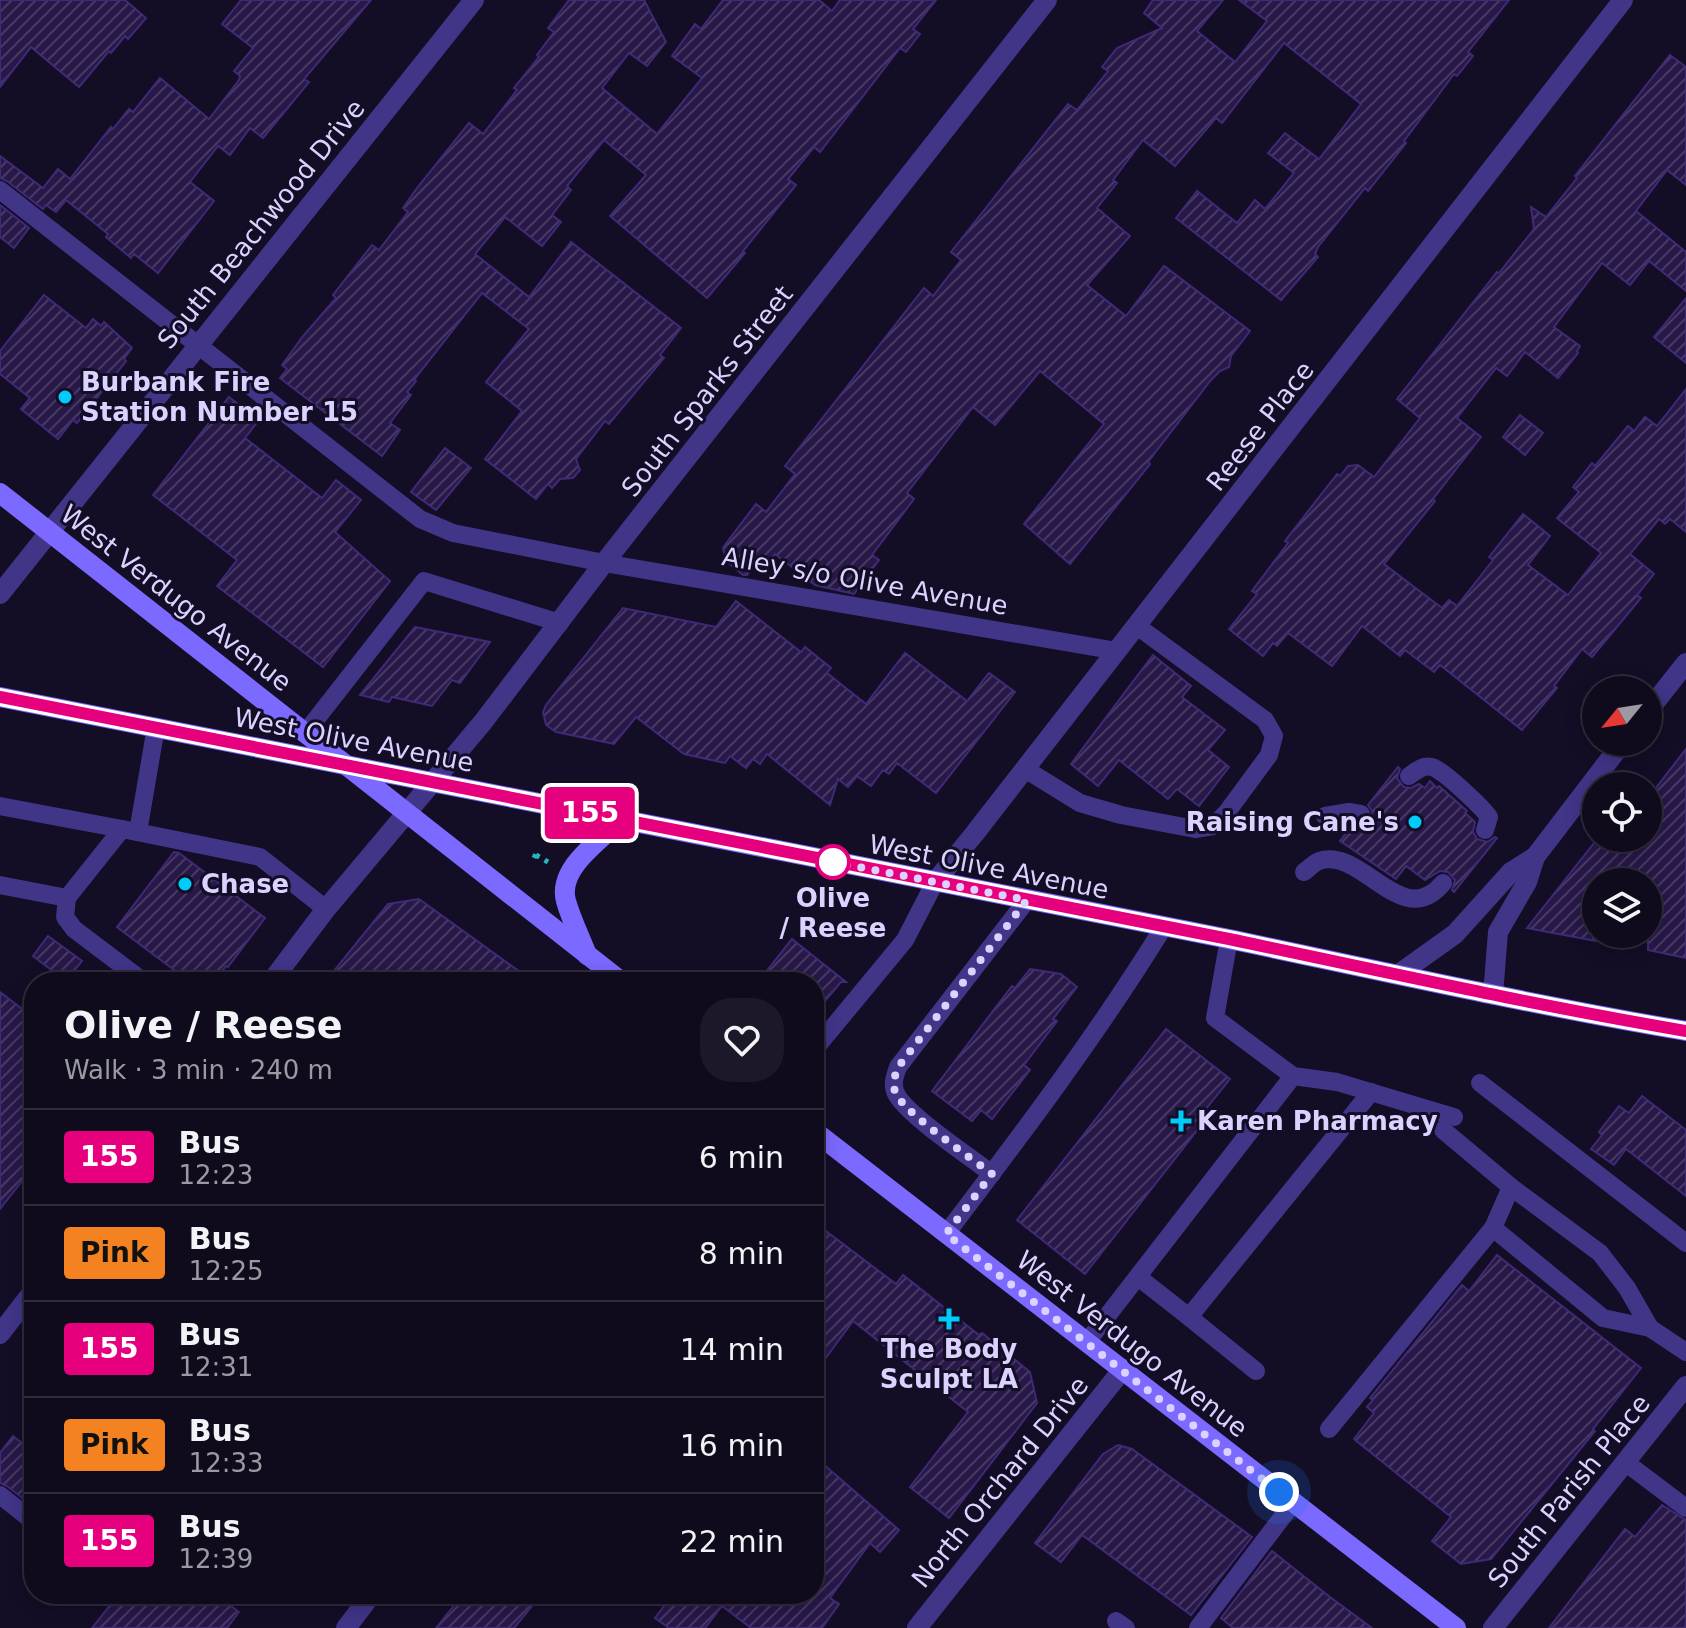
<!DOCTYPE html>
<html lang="en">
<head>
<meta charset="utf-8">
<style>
	:root { --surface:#0f0a1c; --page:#1d1829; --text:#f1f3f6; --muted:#9b9aa3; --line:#2f2b3b }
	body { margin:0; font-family:"DejaVu Sans",sans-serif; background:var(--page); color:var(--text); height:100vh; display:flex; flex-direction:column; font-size:30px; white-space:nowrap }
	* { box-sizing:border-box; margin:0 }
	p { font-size:26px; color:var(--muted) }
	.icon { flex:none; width:44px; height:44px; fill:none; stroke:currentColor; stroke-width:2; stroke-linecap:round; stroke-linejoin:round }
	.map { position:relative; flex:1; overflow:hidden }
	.drawer { position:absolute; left:24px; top:972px; width:800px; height:632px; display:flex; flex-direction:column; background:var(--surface); border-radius:32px; box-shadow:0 4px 20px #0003,0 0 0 2px var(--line) }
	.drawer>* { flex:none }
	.badge { padding:0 16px; border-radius:6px; font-size:28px; line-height:52px }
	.needle { width:52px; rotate:240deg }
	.controls { position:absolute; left:1582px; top:676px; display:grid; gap:16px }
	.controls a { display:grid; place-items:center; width:80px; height:80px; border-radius:50%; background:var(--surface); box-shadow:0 4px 20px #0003,0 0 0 2px var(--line); font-size:40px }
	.you { position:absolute; width:40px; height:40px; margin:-20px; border:6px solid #fff; border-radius:50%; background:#1a73e8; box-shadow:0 0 0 12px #1a73e833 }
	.map>.badge { position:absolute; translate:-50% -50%; box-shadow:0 0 0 4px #fff }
	.round { display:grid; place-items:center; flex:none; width:84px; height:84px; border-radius:32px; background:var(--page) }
	.summary { display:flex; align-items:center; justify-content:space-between; height:136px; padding:0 40px }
	h1 { font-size:38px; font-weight:600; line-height:60px }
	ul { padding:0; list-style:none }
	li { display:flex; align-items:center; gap:24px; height:96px; padding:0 40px; border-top:2px solid var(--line) }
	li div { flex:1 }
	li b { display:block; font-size:30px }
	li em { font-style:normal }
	li .badge { min-width:88px; font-weight:700; text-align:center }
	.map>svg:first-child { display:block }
	.building { fill:url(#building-hatch); stroke:#402976; stroke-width:2 }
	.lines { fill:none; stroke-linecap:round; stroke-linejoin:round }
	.path { stroke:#27b8bf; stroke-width:5; stroke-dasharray:4 6; stroke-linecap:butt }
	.service { stroke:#413588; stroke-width:18 }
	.minor { stroke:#413588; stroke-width:20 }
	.secondary { stroke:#7c69ff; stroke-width:20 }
	.line-casing { stroke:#fff; stroke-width:18 }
	.line { stroke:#e6007e; stroke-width:12 }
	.walk { stroke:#dcd2ff; stroke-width:8; stroke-dasharray:0 14.4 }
	.poi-dot { fill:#00cbfd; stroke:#140d26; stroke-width:3 }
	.stop-dot { fill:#fff; stroke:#e6007e; stroke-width:4 }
	.labels { text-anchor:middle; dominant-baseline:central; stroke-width:6; stroke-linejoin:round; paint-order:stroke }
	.street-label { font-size:26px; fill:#dcd2ff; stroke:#140d26 }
	.poi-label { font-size:26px; font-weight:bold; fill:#dcd2ff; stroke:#140d26; text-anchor:start }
	.stop-label { font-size:26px; font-weight:bold; fill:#dcd2ff; stroke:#140d26 }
</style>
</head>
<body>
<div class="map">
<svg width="1686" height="1628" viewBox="0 0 1686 1628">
	<defs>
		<pattern id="building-hatch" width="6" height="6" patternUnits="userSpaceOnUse" patternTransform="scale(2)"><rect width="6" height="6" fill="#271848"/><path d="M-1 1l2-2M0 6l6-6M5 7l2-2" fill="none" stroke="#463963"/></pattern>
	</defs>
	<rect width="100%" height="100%" fill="#140d26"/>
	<g class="building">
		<path d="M0,0H125L146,18L128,39L125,36L111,53L109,51L79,87L31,47L0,87Z"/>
		<path d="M241,0H371L304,79L309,82L263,138L250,128L230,155L218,146L190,182L214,201L158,273L134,254L131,258L106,237L108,234L66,200L56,212L46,205L43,209L7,181L0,178V156L43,188L58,169L70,179L111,127L113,129L129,109L133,112L160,78L209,119L239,80L240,76L234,71L253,48L222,24Z"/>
		<path d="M569,0H644L666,42L647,66L629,53L602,88L657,134L702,78L672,56L695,24L701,29L723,0H819L832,11L840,0H936L913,29L920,34L906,52L900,48L820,152L814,147L788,179L796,185L743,251L745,253L707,298L610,216L646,175L604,140L567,186L571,190L552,215L561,222L542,246L505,217L475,254L529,297L571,242L681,328L660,355L664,358L609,424L605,421L576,459L580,470L573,478L560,479L552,488L548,484L536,499L485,459L522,411L486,382L529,329L482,293L414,380L416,381L407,392L411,395L390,423L400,430L382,456L280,378L287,369L282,365L303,336L336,298L333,295L372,245L379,250L408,212L403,208L417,188L469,123L483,134L517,90L514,88L539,57L537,55L554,32L548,28Z"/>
		<path d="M1153,0H1223L1197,31L1235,62L1267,21L1239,0H1509L1468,52L1473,56L1457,76L1454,74L1404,141L1406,143L1368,191L1365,188L1318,247L1315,254L1318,257L1281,300L1176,218L1197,191L1237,223L1255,200L1265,209L1294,173L1268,153L1285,133L1319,159L1361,104L1284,43L1222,123L1216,118L1175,166L1143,140L1113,180L1117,183L1097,208L1130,236L1087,285L1126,316L1164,266L1250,331L1231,356L1229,367L1220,371L1211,380L1148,462L1150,464L1070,564L1024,524L1104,424L1040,371L995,425L973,407L907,493L914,499L872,555L879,560L854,594L815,585L775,554L766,565L759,560L747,575H743L726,561L723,548L727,542L756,504L766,512L795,474L785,466L924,288L933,296L961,260L951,252L1068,104L1077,110L1108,71L1102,67L1117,48L1162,28L1144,13Z"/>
		<path d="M1670,55L1686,67V185L1667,170L1636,211L1686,252V291L1649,261L1630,285L1602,263L1554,327L1580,346L1577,351L1578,353L1558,378L1525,352L1507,376L1496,368L1457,418L1481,437L1433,499L1435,501L1384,564L1442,608L1449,600L1457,606L1493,560L1489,557L1523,514L1550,536L1528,565L1568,595L1601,553L1557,518L1579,492L1573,487L1592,463L1595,466L1628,426L1634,431L1645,417L1657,426L1686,389V532L1670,519L1665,524L1659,519L1630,554L1654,574L1637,595L1641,598L1592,657L1582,649L1554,686L1557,688L1522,730L1440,665L1434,672L1405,650L1400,656L1362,626L1332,666L1288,633L1277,646L1273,643L1263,656L1229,629L1257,594L1252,591L1288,543L1285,541L1337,474L1340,476L1348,466L1358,465L1374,477L1420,418L1397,399L1497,272L1499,273L1534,229L1531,207L1546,217L1577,178L1575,176Z"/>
		<path d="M0,205L29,228L14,248L0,237Z"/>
		<path d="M44,295L86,328L93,319L101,326L104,322L132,348L124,359L126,361L77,423L73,420L58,439L21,409L30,398L0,374V351Z"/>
		<path d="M1686,298V363L1654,337Z"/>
		<path d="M229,397L259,420L245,438L322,498L336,480L361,500L335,532L390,581L323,667L217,586L237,560L153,495Z"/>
		<path d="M1520,415L1543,433L1525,455L1503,437Z"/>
		<path d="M445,448L471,468L436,510L411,492Z"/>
		<path d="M736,601L801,652L805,647L831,668L827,673L866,704L905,653L967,701L989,673L1015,692L936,793L897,763L889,774L883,770L871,786L857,776L848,787L838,779L830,805L767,754L760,764L753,759L746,768L730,756L725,763L684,754L636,717L614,744L556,732L546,725L543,712L546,705L623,608L716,627Z"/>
		<path d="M415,627L490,642L460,683L452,680L432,706L392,697L389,702L360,695Z"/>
		<path d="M1153,655L1191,686L1182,697L1225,730L1208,750L1229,767L1199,806L1177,789L1168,799L1119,760L1098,786L1071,764Z"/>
		<path d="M1686,749V958L1648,950V882H1596V941L1527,928L1598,838H1648V798Z"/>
		<path d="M1398,767L1400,769L1397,778L1404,787L1411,788L1419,784L1425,788L1430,781L1437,788L1439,786L1467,811L1465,813L1475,822L1473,832L1477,839L1487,842L1495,837L1497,838L1454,892L1452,890L1455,880L1448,872L1440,871L1425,880L1406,866L1396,879L1340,841L1352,825H1364L1371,821L1372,811L1368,805Z"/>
		<path d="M174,852L179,853L265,918L228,967L226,966L213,982H190L117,927Z"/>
		<path d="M419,899L534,982H325L388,904Z"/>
		<path d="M48,936L82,961L66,981L33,956Z"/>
		<path d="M792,939L846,982H841L814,1014V982H758Z"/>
		<path d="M1030,969L1061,974L1077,987L1053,1019L1057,1021L1024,1065L1030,1070L992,1119L981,1110L972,1121L932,1091L1012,986L1015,988Z"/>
		<path d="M0,992L34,1018V1166L0,1209Z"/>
		<path d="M1166,1029L1230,1079L1201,1115L1206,1119L1085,1274L1017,1220Z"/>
		<path d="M1642,1096L1686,1130V1196L1626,1149L1614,1165L1591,1149L1602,1135L1599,1132L1619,1106L1629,1113Z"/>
		<path d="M814,1222L896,1284L903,1275L979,1335L982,1333L1030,1372L1037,1403L949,1518L910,1487L968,1412L853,1321L814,1374Z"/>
		<path d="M1497,1255L1641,1368L1593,1429L1595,1431L1491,1559L1461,1564L1432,1541L1451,1517L1354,1439L1374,1413L1367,1407L1373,1400L1370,1398L1462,1285L1469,1291Z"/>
		<path d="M13,1436L34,1452V1507L7,1486L0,1483V1453Z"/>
		<path d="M1118,1445L1132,1449L1252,1537L1191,1615L1082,1535L1061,1562L1035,1543L1103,1454Z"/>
		<path d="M814,1456L899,1530L880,1552L870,1543L830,1598L839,1604L822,1628H751L722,1606L705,1628H669L655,1618L673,1594H814Z"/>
		<path d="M1662,1505L1686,1520V1628H1549L1625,1529L1635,1537Z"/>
		<path d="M1272,1551L1330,1597L1372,1628H1233L1221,1618Z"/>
		<path d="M119,1594H214L239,1612L227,1628H92Z"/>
		<path d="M463,1594H542L514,1628H436Z"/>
	</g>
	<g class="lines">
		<g class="path">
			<path d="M536,855L548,862"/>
			<path d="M534,858L538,849"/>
		</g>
		<g class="service">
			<path d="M0,190L420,519L453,533L604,563L1117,651"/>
			<path d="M306,732L424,581L560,623"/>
			<path d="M1025,769L1080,803L1121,815L1195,829L1213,826L1227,812L1269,755L1274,736L1265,720L1137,626"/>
			<path d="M1409,776C1416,771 1422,765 1432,767C1444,771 1481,806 1489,817L1485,830"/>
			<path d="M0,806L122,829"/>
			<path d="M1325,816L1349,812L1361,814"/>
			<path d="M138,832L156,727"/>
			<path d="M1304,872C1308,869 1314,863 1319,861C1362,846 1402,933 1443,883"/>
			<path d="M0,885L67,898L122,829L260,857L326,909"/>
			<path d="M67,898L65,917L74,929L144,982"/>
			<path d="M1229,939L1215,1018L1293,1076L1337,1082L1454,1117"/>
			<path d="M814,1050L905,940L935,882"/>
			<path d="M1480,1083L1686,1243"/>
			<path d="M1443,1130L1511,1187L1600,1253L1627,1288L1650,1328"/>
			<path d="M992,1174C969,1156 913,1119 898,1097C891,1087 894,1078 898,1067L1027,900"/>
			<path d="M1493,1228L1603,1318L1650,1328L1686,1352"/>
			<path d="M946,1234C1022,1134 1097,1035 1163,928"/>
			<path d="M1138,1277L1189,1317L1371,1092"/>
			<path d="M1189,1317L1256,1371"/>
			<path d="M1087,1342L1293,1076"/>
			<path d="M1329,1429L1493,1228L1511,1187"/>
			<path d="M1625,1462L1686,1508"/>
			<path d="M0,1495L34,1522"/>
			<path d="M1116,1621L1126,1628"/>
			<path d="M1198,1628L1293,1503"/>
		</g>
		<g class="minor">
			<path d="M0,594L474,0"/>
			<path d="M1648,711L1686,663"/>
			<path d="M935,882L975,833L1623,0"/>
			<path d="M1399,974L1455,934L1511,872L1535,857"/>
			<path d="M271,982L326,909L483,722L604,563L1047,0"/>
			<path d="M1493,995L1498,932L1527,882L1535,857L1623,742"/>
			<path d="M0,1334L34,1290"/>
			<path d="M346,1628L372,1594"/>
			<path d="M917,1628L1123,1369"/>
			<path d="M1493,1628L1686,1386"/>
		</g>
		<g class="secondary">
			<path d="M0,493L622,982"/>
			<path d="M0,697L1229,939C1381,971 1533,1005 1686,1031"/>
			<path d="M587,955C580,937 571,919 566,901C557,868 601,840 621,820"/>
			<path d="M814,1131L1456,1628"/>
		</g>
	</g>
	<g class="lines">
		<g class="line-casing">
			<path id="line" d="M0,697L1229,939C1381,971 1533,1005 1686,1031"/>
		</g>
		<use href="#line" class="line"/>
		<path class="walk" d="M833,862L1027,900L898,1067C894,1078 891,1087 898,1097C913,1119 969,1156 992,1174L946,1234L1279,1492"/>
	</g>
	<g class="poi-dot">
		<circle cx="65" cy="397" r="8"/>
		<circle cx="1415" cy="822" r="8"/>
		<circle cx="185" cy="884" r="8"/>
		<path d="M1177 1109h8v8h8v8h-8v8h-8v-8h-8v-8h8z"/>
		<path d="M945 1307h8v8h8v8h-8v8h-8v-8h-8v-8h8z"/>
	</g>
	<circle class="stop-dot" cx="833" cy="862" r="16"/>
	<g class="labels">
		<g class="street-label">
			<text transform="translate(261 224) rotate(-51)">South Beachwood Drive</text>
			<text transform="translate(707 391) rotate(-52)">South Sparks Street</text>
			<text transform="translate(1260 426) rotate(-52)">Reese Place</text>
			<text transform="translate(865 581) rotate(10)">Alley s/o Olive Avenue</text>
			<text transform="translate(176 598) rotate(38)">West Verdugo Avenue</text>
			<text transform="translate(354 740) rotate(11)">West Olive Avenue</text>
			<text transform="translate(989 867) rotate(11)">West Olive Avenue</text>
			<text transform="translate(1132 1344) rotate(38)">West Verdugo Avenue</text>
			<text transform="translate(1000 1482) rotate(-51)">North Orchard Drive</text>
			<text transform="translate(1569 1491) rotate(-51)">South Parish Place</text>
		</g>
		<g class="poi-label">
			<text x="81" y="382">Burbank Fire<tspan x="81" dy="30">Station Number 15</tspan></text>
			<text x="1399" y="822" text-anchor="end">Raising Cane's</text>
			<text x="201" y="884">Chase</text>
			<text x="1197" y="1121">Karen Pharmacy</text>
			<text x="949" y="1349" text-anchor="middle">The Body<tspan x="949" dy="30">Sculpt LA</tspan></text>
		</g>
		<g class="stop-label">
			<text x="833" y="898">Olive<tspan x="833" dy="30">/ Reese</tspan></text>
		</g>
	</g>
</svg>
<div class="controls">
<a><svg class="needle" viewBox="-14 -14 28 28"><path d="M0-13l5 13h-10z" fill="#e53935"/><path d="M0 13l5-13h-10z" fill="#9b9aa3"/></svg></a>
<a><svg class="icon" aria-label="locate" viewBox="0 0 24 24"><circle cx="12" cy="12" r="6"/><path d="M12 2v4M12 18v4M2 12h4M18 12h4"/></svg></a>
<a><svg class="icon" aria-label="layers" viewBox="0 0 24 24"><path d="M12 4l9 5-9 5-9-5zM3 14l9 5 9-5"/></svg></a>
</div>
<div class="you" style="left:1279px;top:1492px"></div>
<b class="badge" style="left:590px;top:813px;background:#e6007e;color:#fff">155</b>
<section class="drawer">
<div class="summary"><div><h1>Olive / Reese</h1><p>Walk · 3 min · 240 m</p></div><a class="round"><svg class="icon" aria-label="heart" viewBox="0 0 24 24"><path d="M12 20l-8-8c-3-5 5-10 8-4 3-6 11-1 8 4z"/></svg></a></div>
<ul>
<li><span class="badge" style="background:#e6007e;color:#fff">155</span><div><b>Bus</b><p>12:23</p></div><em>6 min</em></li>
<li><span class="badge" style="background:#f58220;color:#111">Pink</span><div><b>Bus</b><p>12:25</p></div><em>8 min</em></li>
<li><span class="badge" style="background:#e6007e;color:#fff">155</span><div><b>Bus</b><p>12:31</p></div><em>14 min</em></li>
<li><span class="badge" style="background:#f58220;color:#111">Pink</span><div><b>Bus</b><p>12:33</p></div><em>16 min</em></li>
<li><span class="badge" style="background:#e6007e;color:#fff">155</span><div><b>Bus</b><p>12:39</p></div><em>22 min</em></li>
</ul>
</section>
</div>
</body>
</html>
